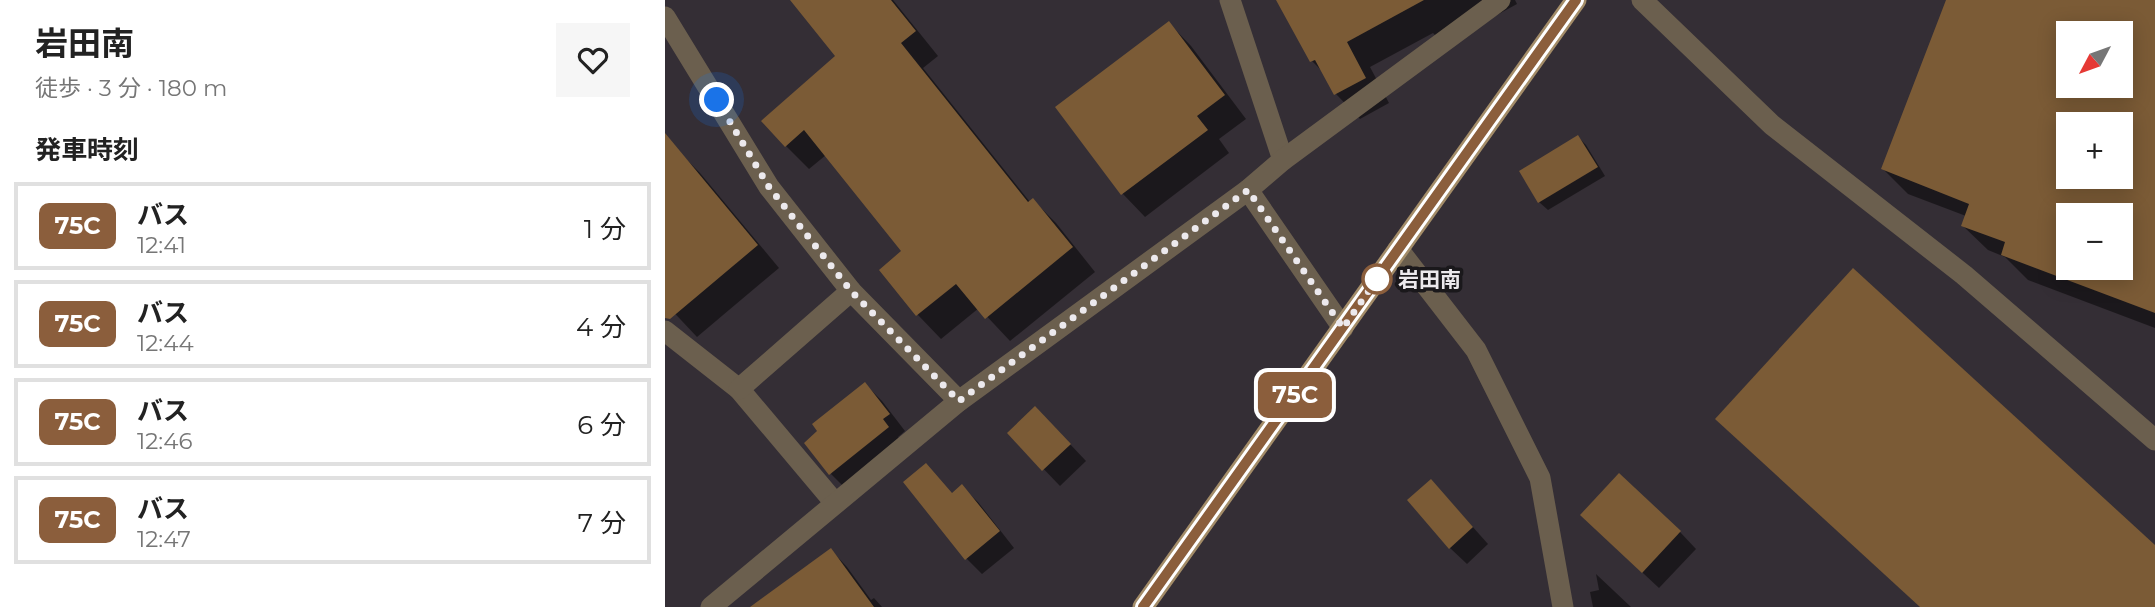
<!DOCTYPE html>
<html lang="ja">
<head>
<meta charset="utf-8">
<style>
	:root { --surface:#fff; --page:#f6f6f6; --text:#222; --muted:#767676; --line:#e0e0e0 }
	body { margin:0; font-family:Montserrat,"Noto Sans JP",sans-serif; background:var(--page); color:var(--text); height:100vh; display:flex; flex-direction:column; font-size:26px; white-space:nowrap }
	* { box-sizing:border-box; margin:0 }
	p { font-size:23px; color:var(--muted) }
	.icon { flex:none; width:38px; height:38px; fill:none; stroke:currentColor; stroke-width:2; stroke-linecap:round; stroke-linejoin:round }
	.map { position:relative; flex:1; overflow:hidden }
	.panel { display:flex; flex-direction:column; background:var(--surface); width:665px }
	.panel>* { flex:none }
	.badge { padding:0 14px; border-radius:10px; font-size:24px; line-height:46px }
	.needle { width:46px; rotate:229deg }
	.buttons { position:absolute; left:1391px; top:21px; display:grid; gap:14px }
	.buttons a { display:grid; place-items:center; width:77px; height:77px; border-radius:0px; background:var(--surface); box-shadow:0 4px 18px #0003; font-size:35px }
	.you { position:absolute; width:35px; height:35px; margin:-18px; border:5px solid #fff; border-radius:50%; background:#1a73e8; box-shadow:0 0 0 10px #1a73e833 }
	.map>.badge { position:absolute; translate:-50% -50%; box-shadow:0 0 0 4px #fff }
	h2 { padding:0 35px; font-size:26px; line-height:63px }
	.round { display:grid; place-items:center; flex:none; width:74px; height:74px; border-radius:0px; background:var(--page) }
	.overview { display:flex; align-items:center; justify-content:space-between; height:119px; padding:0 35px }
	h1 { font-size:33px; font-weight:700; line-height:52px }
	ul { padding:0; list-style:none }
	li { display:flex; align-items:center; gap:21px; height:88px; margin:0 14px 10px; padding:0 21px; border:4px solid var(--line); border-radius:0px }
	li div { flex:1 }
	li b { display:block; font-size:26px }
	li em { font-style:normal }
	li .badge { min-width:77px; font-weight:700; text-align:center }
	main { display:flex; flex:1; min-height:0 }
	.map>svg:first-child { display:block }
	.shadow { fill:#0007; fill-rule:evenodd }
	.building { fill:#7b5b36; fill-rule:evenodd }
	.lines { fill:none; stroke-linecap:round; stroke-linejoin:round }
	.minor { stroke:#6b5f4e; stroke-width:21 }
	.major { stroke:#a38c68; stroke-width:21 }
	.line-casing { stroke:#fff; stroke-width:16 }
	.line { stroke:#8b5e3c; stroke-width:10 }
	.walk { stroke:#ece9ed; stroke-width:7; stroke-dasharray:0 12.6 }
	.stop-dot { fill:#fff; stroke:#8b5e3c; stroke-width:3.5 }
	.labels { text-anchor:middle; dominant-baseline:central; stroke-width:7; stroke-linejoin:round; paint-order:stroke }
	.stop-label { font-size:21px; font-weight:bold; fill:#ece9ed; stroke:#1a181b; text-anchor:start }
</style>
</head>
<body>
<main>
<section class="panel">
<div class="overview"><div><h1>岩田南</h1><p>徒歩 · 3 分 · 180 m</p></div><a class="round"><svg class="icon" aria-label="heart" viewBox="0 0 24 24"><path d="M12 20l-8-8c-3-5 5-10 8-4 3-6 11-1 8 4z"/></svg></a></div>
<h2>発車時刻</h2>
<ul>
<li><span class="badge" style="background:#8b5e3c;color:#fff">75C</span><div><b>バス</b><p>12:41</p></div><em>1 分</em></li>
<li><span class="badge" style="background:#8b5e3c;color:#fff">75C</span><div><b>バス</b><p>12:44</p></div><em>4 分</em></li>
<li><span class="badge" style="background:#8b5e3c;color:#fff">75C</span><div><b>バス</b><p>12:46</p></div><em>6 分</em></li>
<li><span class="badge" style="background:#8b5e3c;color:#fff">75C</span><div><b>バス</b><p>12:47</p></div><em>7 分</em></li>
</ul>
</section>
<div class="map">
<svg width="1490" height="607" viewBox="0 0 1490 607">
	<rect width="100%" height="100%" fill="#342e35"/>
	<g class="shadow">
		<path d="M127,0H228L273,56L258,68L365,202L368,200L391,223L430,272L345,341L314,308L276,339L253,315L216,270L239,251L161,155L144,169L121,146L173,56Z"/>
		<path d="M613,0H850L852,4L779,44L768,33L705,67L724,103L695,119L671,94L660,74L647,61Z"/>
		<path d="M1282,0H1490V328L1363,280L1340,257L1323,250L1298,226L1301,216L1243,194L1218,169ZM1404,33H1456V86H1404ZM1404,124H1456V177H1404ZM1404,215H1456V268H1404Z"/>
		<path d="M504,23L526,46L581,119L554,139L564,153L480,217L458,194L392,108Z"/>
		<path d="M913,137L921,145L940,176L883,210L874,202Z"/>
		<path d="M13,151L35,173L114,268L32,337L0,303V162Z"/>
		<path d="M200,384L217,401L240,431L233,437L239,445L182,490L166,474Z"/>
		<path d="M387,425L421,461L395,486L344,433Z"/>
		<path d="M240,483L288,494L297,487L313,502L349,548L317,574L302,559Z"/>
		<path d="M782,498L823,544L802,564L785,548Z"/>
		<path d="M934,532H1015L1031,549L994,588Z"/>
		<path d="M166,550L182,567L206,600L209,598L217,607H88Z"/>
		<path d="M931,574L966,607H928L925,592L934,590Z"/>
	</g>
	<g class="building">
		<path d="M125,0H226L251,31L236,43L363,202L368,198L408,247L320,319L291,284L251,316L214,270L236,251L139,130L120,147L96,121L170,56Z"/>
		<path d="M611,0H759L682,42L701,78L669,95L650,60L645,62Z"/>
		<path d="M1281,0H1490V313L1336,255L1340,242L1296,226L1304,204L1216,169ZM1404,33H1456V86H1404ZM1404,124H1456V177H1404ZM1404,215H1456V268H1404Z"/>
		<path d="M504,21L560,95L532,116L543,130L456,195L390,107Z"/>
		<path d="M0,133L93,245L5,319L0,318Z"/>
		<path d="M913,135L933,167L873,203L854,171Z"/>
		<path d="M1188,268L1490,545V607H1255L1050,419Z"/>
		<path d="M200,382L225,414L218,419L224,427L164,475L139,443L152,431L147,424Z"/>
		<path d="M370,406L406,444L377,471L342,433Z"/>
		<path d="M261,463L287,493L297,484L335,531L300,560L238,482Z"/>
		<path d="M954,473L1016,531L977,573L915,515Z"/>
		<path d="M766,479L808,527L784,549L742,500Z"/>
		<path d="M166,548L209,607H85Z"/>
	</g>
	<g class="lines">
		<g class="minor">
			<path d="M565,0L618,160"/>
			<path d="M977,0L1107,125L1299,275L1490,440"/>
			<path d="M0,17L104,187L186,291L294,401"/>
			<path d="M583,190L678,328"/>
			<path d="M733,249L811,350L875,478L898,607"/>
			<path d="M0,331L74,389L170,503"/>
			<path d="M74,389L186,291"/>
			<path d="M46,607L294,401L583,190L618,160L835,0"/>
		</g>
		<path class="major" d="M478,607L911,0"/>
	</g>
	<g class="lines">
		<g class="line-casing">
			<path id="line" d="M478,607L911,0"/>
		</g>
		<use href="#line" class="line"/>
		<path class="walk" d="M52,100L104,187L186,291L294,401L583,190L678,328L712,279"/>
	</g>
	<circle class="stop-dot" cx="712" cy="279" r="14"/>
	<g class="labels">
		<g class="stop-label">
			<text x="733" y="279">岩田南</text>
		</g>
	</g>
</svg>
<div class="buttons">
<a><svg class="needle" viewBox="-14 -14 28 28"><path d="M0-13l5 13h-10z" fill="#e53935"/><path d="M0 13l5-13h-10z" fill="#767676"/></svg></a>
<a>+</a>
<a>−</a>
</div>
<div class="you" style="left:52px;top:100px"></div>
<b class="badge" style="left:630px;top:395px;background:#8b5e3c;color:#fff">75C</b>
</div>
</main>
</body>
</html>
